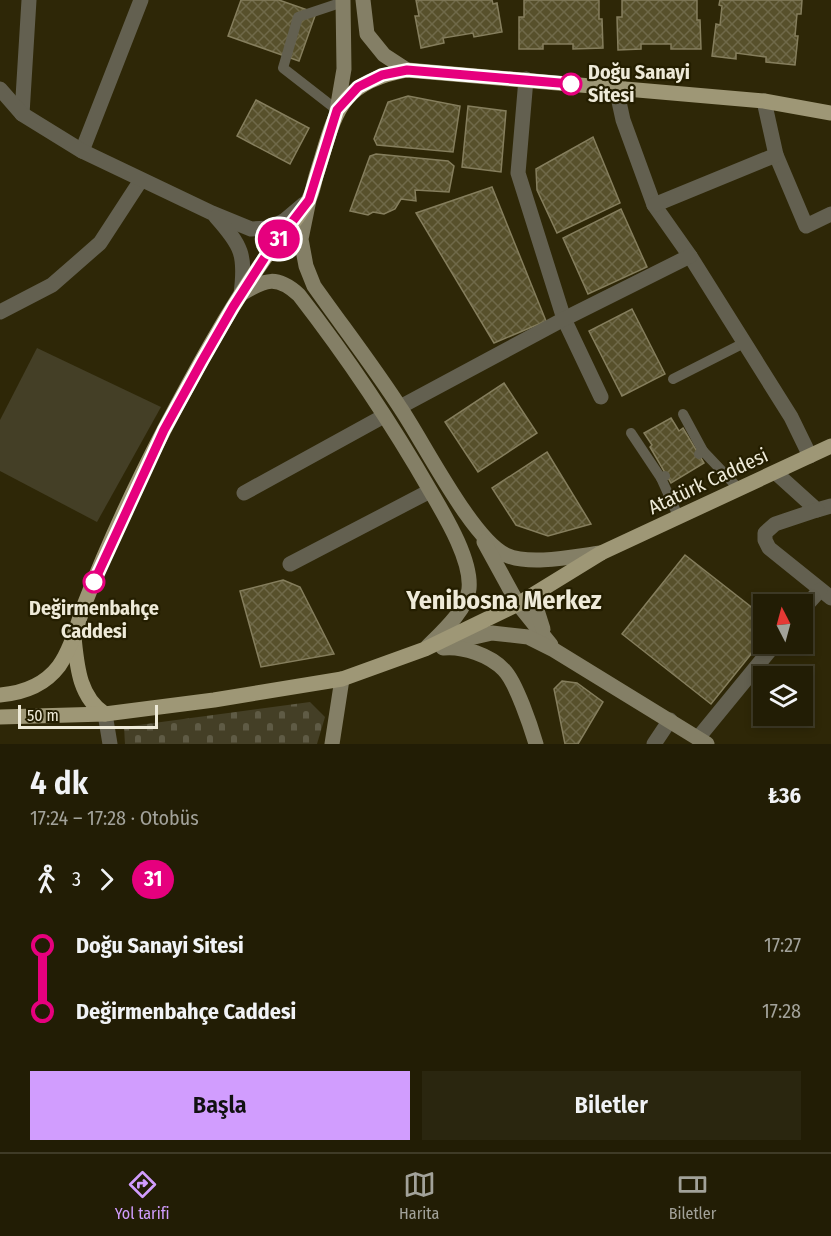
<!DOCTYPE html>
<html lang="tr">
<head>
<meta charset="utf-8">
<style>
	:root { --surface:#221d05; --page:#2a260f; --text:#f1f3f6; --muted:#a2a29a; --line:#3f3b27; --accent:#d19dfe }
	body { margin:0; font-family:"Fira Sans Condensed",sans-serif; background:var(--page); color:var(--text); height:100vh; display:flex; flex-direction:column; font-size:22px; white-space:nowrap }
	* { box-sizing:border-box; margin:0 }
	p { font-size:20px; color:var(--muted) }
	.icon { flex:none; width:33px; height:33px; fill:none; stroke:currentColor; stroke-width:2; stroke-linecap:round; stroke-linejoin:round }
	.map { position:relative; height:744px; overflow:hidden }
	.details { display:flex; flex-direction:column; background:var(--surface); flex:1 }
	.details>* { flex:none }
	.badge { padding:0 12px; border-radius:20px; font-size:21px; line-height:39px }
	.needle { width:39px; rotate:354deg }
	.tools { position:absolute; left:753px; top:594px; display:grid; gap:12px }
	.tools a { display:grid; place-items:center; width:60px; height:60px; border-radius:0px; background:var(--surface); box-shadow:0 3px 9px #0003,0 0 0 2px var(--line); font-size:30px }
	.scale { position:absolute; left:18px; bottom:15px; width:140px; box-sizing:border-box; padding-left:6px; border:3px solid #eeead8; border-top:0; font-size:16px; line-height:21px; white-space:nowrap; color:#eeead8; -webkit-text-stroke:4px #241e00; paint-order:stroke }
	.map>.badge { position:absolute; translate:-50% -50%; box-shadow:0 0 0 3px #fff }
	.legs { display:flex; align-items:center; gap:9px; height:66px; padding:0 30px; font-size:20px }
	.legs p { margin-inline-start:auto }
	.summary { display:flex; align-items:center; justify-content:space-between; height:102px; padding:0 30px }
	h1 { font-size:33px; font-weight:600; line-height:45px }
	.button { display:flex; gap:12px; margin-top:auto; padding:12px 30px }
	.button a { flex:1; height:69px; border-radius:0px; background:var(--accent); color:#111; font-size:24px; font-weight:600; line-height:69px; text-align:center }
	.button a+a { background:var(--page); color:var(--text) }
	ul { padding:0 30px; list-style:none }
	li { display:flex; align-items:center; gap:21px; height:66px; font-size:22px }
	li i { display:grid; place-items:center; width:9px; height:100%; margin:0 8px; background:currentColor }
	li i::after { content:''; width:15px; height:15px; margin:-8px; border:4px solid; border-radius:50%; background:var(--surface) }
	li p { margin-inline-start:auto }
	li:first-child i { background:linear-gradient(#0000 50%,currentColor 0) }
	li:last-child i { background:linear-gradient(currentColor 50%,#0000 0) }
	.menu { display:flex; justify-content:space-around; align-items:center; height:84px; border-top:2px solid var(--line); background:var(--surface); font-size:16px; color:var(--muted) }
	.menu a { display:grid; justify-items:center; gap:3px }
	.menu .active { color:var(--accent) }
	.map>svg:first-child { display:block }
	.grass { fill:#443f26 }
	.cemetery { fill:url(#cemetery-stones) }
	.building { fill:url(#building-cross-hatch); stroke:#857e5d; stroke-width:1.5 }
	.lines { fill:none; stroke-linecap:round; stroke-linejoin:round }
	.service { stroke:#636050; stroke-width:10 }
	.minor { stroke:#636050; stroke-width:15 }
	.tertiary { stroke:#636050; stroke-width:15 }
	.secondary { stroke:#847f66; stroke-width:15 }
	.primary { stroke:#9e9776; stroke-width:15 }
	.line-1-casing { stroke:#fff; stroke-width:14 }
	.line-1 { stroke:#e6007e; stroke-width:9 }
	.stop-1-dot { fill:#fff; stroke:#e6007e; stroke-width:3 }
	.labels { text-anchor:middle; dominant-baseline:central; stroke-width:4.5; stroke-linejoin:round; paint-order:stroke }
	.stop-label { font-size:20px; font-weight:bold; fill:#eeead8; stroke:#241e00; text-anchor:start }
	.street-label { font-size:20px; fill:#eeead8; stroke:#241e00 }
	.district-label { font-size:26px; font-weight:bold; fill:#eeead8; stroke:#241e00 }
</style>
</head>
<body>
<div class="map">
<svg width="831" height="744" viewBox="0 0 831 744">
	<defs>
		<pattern id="cemetery-stones" width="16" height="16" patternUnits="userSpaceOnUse" patternTransform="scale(1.5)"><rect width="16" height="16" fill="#443f26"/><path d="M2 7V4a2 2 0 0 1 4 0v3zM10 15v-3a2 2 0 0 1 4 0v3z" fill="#5f5b45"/></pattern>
		<pattern id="building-cross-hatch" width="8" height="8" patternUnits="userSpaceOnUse" patternTransform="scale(1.5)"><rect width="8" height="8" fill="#57502b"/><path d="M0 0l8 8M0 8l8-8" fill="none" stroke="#6f6949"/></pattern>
	</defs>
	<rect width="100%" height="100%" fill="#2e2707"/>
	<path class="grass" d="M37,348L161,407L97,522L0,471V420Z"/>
	<path class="cemetery" d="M310,702L325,717L317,744H125L124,727Z"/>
	<g class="building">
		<path d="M241,0H279L316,13L299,61L228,36Z"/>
		<path d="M416,0H492L493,4L497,3L502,32L474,37L473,33L443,38L444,43L421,48L415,16H419Z"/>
		<path d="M524,0H599V19H602L603,48L573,49V44H543V49H519V17H524Z"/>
		<path d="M622,0H697V20H700L701,49H671V44H641V49L618,50L617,17H622Z"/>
		<path d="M720,0H802L801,14H797L795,36H798L795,65L766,62V57L736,53V59L712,56L716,24L720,25L722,6L719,5Z"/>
		<path d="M408,96L460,106L453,152L377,145L374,139L388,102Z"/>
		<path d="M256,100L309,128L290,164L237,136Z"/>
		<path d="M468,106L506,111L501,172L462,167Z"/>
		<path d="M593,137L620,203L557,233L537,190L536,169Z"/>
		<path d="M376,154L448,161L454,166L449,192L415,190L416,201L401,199L395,209L384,214L373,212L368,215L350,211L370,156Z"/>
		<path d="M492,187L546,321L494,343L416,213Z"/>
		<path d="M621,209L647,267L588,294L563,238Z"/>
		<path d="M632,309L665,374L622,396L589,331Z"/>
		<path d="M504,383L537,433L478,472L445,422Z"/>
		<path d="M671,418L679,431L683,428L704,463L671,483L650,447L652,445L644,433Z"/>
		<path d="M547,452L591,524L548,536L516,525L492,488Z"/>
		<path d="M685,555L764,617V638L711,704L622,634Z"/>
		<path d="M283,580L300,587L334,654L261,667L240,591Z"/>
		<path d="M562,681L577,683L603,702L578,744H565L554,689Z"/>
	</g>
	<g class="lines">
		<g class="service">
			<path d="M337,110L283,68L298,17L343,2"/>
			<path d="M673,379L744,343"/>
			<path d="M683,414L703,451"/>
			<path d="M631,433L661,478"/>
			<path d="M699,454L703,451L739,489"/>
			<path d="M665,476L661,478L679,518"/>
		</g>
		<g class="minor">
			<path d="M526,79L518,173L564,319L601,397"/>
			<path d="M616,88L623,120L654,205L690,256L791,417L810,456"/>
			<path d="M22,114L29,0"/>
			<path d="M82,151L141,0"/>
			<path d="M776,155L806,226L831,214"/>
			<path d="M654,205L776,155L764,101"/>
			<path d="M0,312L52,285L100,243L141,180"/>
			<path d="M400,407L564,319L690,256"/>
			<path d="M776,473L817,510L831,506"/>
			<path d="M244,493L384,416"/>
			<path d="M817,510L775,524L765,533V540L769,548L831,598"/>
			<path d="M290,564L430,491"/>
			<path d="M802,610L820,590"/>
			<path d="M105,714L110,744"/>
			<path d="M698,738L775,644"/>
			<path d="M654,744L670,720"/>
		</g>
		<g class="tertiary">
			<path d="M0,89L22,114L82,151L212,213L251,229L271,228L285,220L304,204"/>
			<path d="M216,217C242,246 246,255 241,294"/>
		</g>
		<g class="secondary">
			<path d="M363,0L367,34L384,55L407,70"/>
			<path d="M337,110L344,69L343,0"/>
			<path d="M309,200L301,239L306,266L314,286C343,327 374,367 401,409C424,443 472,539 506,555C530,566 576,556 601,553"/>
			<path d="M241,294C266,279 277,275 299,295C347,357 392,424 431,492C445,516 472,560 469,589C467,610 441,633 427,647"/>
			<path d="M484,542L518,604L551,645"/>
			<path d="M542,590L536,607L543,629"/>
			<path d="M448,643L492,633L528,637L554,650L707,744"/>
			<path d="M443,648C463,646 490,655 504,670C516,682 531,727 536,744"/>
			<path d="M332,744L342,679"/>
		</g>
		<g class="primary">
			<path d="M74,637C77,666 79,697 105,714"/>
			<path d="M0,695C23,693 44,686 59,666C72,647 77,624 85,603C107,546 136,484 164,430C195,371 227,312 265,258C278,240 300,218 309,199C313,192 314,182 317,173C336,113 337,83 407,70L764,101L831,113"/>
			<path d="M0,717L105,714L214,700L342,679L425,649L518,604L601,553L831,446"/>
		</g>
	</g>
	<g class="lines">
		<g class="line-1-casing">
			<path id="line-1" d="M94,582L164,430L202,361L233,307L265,257L309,200L337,110L358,87L382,75L407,70L571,84"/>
		</g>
		<use href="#line-1" class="line-1"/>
	</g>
	<g class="stop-1-dot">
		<circle cx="571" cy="84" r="10"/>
		<circle cx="94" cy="582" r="10"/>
	</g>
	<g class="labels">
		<g class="stop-label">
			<text x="588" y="72">Doğu Sanayi<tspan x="588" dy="23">Sitesi</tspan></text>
			<text x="94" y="608" text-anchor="middle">Değirmenbahçe<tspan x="94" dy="23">Caddesi</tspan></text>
		</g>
		<g class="street-label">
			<text transform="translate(708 481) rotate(-25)">Atatürk Caddesi</text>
		</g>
		<g class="district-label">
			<text x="504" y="600">Yenibosna Merkez</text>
		</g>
	</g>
</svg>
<div class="tools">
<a><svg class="needle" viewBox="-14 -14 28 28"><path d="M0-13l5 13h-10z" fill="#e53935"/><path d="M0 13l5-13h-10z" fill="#a2a29a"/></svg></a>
<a><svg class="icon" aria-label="layers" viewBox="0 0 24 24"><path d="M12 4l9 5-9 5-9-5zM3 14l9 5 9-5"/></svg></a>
</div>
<div class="scale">50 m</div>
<b class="badge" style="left:279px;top:239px;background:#e6007e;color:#fff">31</b>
</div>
<section class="details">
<div class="summary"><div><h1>4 dk</h1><p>17:24 – 17:28 · Otobüs</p></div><b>₺36</b></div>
<div class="legs"><svg class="icon" aria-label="walk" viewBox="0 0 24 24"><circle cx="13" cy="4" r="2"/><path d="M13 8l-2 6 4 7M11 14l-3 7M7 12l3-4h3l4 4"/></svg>3<svg class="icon" aria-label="forward" viewBox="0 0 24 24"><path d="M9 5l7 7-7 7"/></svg><b class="badge" style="background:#e6007e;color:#fff">31</b></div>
<ul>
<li><i style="color:#e6007e"></i><b>Doğu Sanayi Sitesi</b><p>17:27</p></li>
<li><i style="color:#e6007e"></i><b>Değirmenbahçe Caddesi</b><p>17:28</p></li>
</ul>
<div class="button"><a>Başla</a><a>Biletler</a></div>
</section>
<nav class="menu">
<a class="active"><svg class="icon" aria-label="directions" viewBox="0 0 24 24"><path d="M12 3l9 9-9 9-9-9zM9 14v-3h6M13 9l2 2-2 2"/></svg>Yol tarifi</a>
<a><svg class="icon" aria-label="map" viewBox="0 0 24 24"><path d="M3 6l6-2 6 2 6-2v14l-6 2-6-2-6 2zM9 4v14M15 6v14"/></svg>Harita</a>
<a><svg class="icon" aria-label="tickets" viewBox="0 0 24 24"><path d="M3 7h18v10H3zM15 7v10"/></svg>Biletler</a>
</nav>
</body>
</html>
